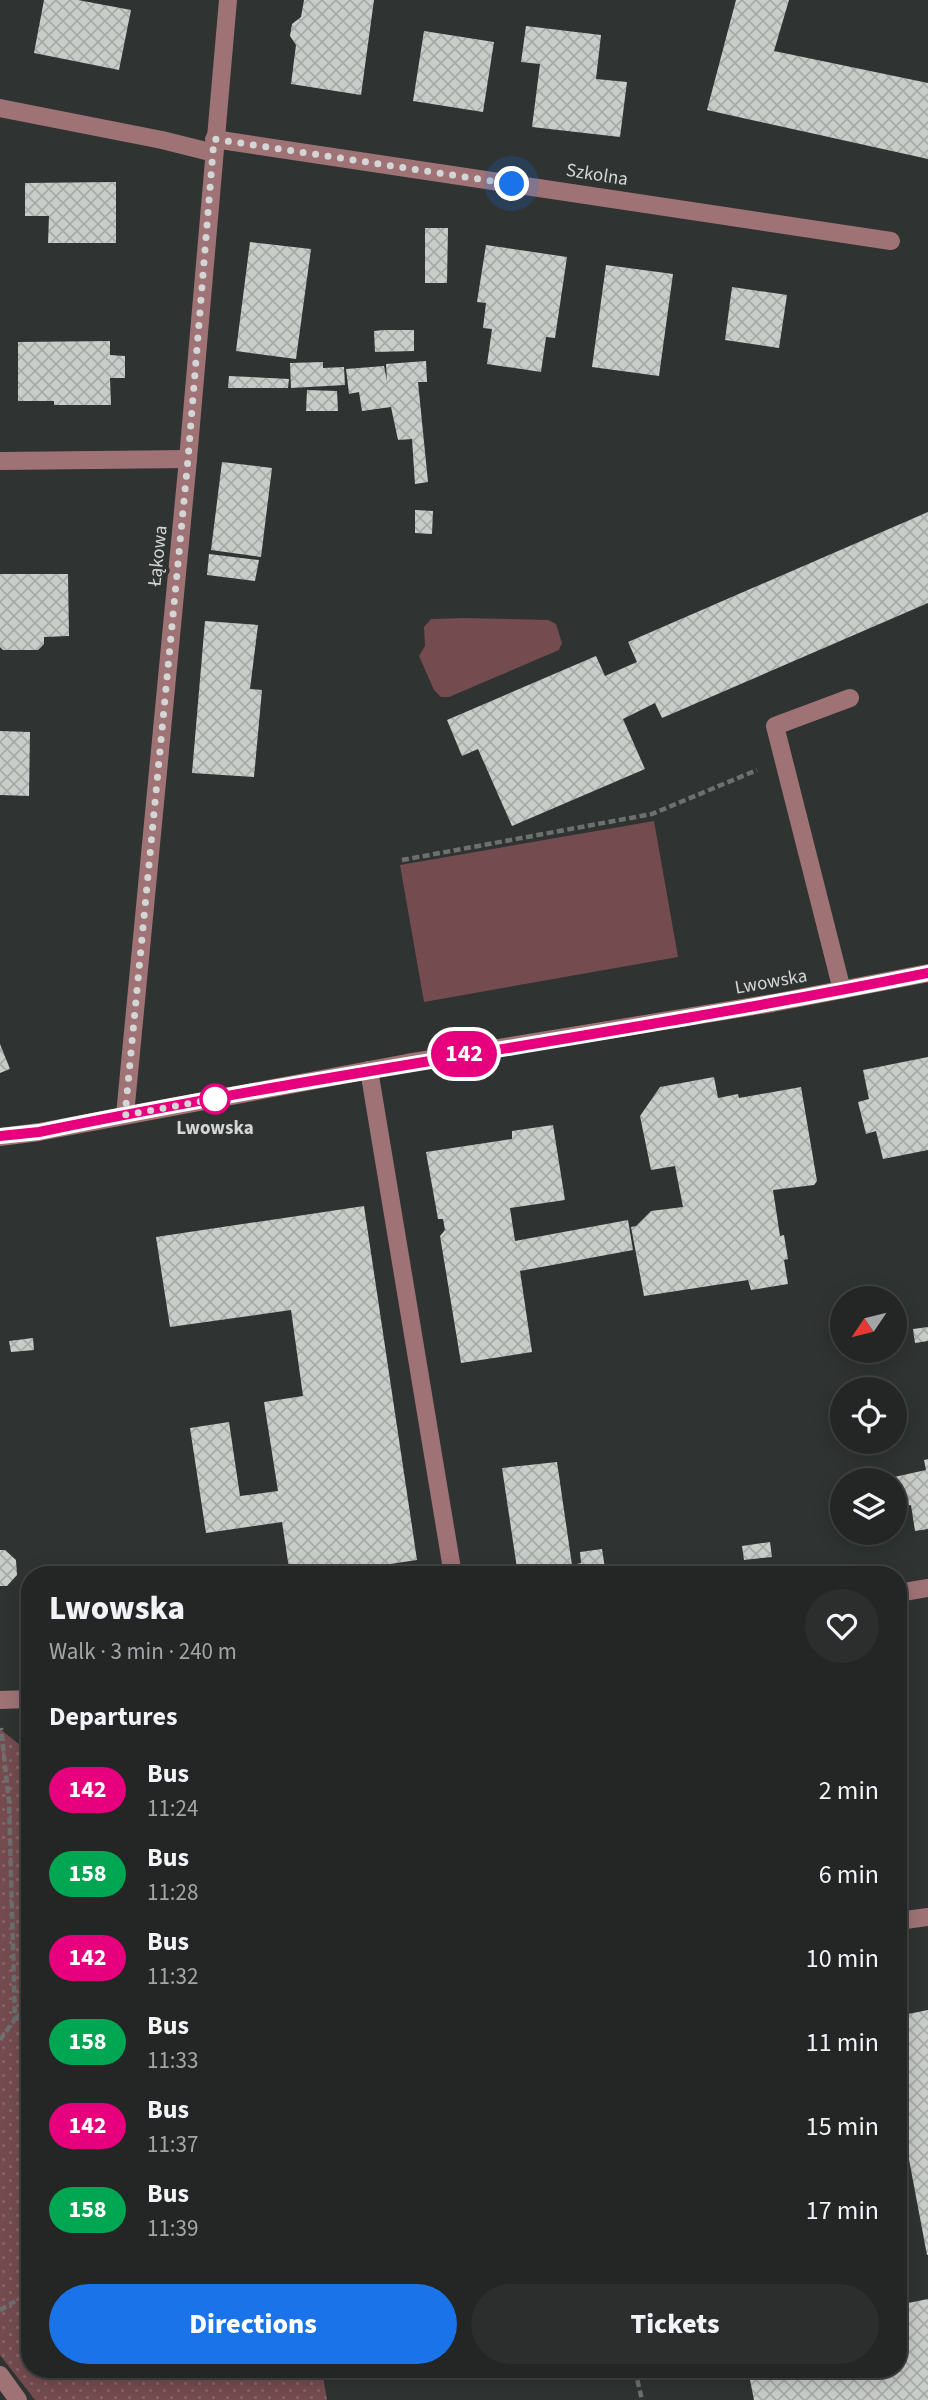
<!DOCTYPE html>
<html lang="en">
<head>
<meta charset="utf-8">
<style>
	:root { --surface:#232625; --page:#2b2e2d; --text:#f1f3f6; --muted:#a3a5a7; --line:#404342; --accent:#1a73e8 }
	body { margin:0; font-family:"Source Sans 3",sans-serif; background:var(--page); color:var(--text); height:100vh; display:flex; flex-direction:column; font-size:26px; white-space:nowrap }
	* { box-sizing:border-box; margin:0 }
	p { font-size:23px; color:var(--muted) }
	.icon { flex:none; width:38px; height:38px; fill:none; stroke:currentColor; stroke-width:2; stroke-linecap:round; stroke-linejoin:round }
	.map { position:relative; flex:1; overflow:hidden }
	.drawer { position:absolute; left:21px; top:1566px; width:886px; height:812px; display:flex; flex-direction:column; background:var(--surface); border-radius:28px; box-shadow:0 4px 18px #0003,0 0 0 2px var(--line) }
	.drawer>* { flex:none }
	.badge { padding:0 14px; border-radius:23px; font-size:24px; line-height:46px }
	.needle { width:46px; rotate:235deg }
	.controls { position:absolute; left:830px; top:1286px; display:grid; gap:14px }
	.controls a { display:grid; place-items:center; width:77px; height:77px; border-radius:50%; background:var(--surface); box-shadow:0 4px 18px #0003,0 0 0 2px var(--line); font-size:35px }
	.you { position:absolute; width:35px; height:35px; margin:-18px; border:5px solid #fff; border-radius:50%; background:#1a73e8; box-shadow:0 0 0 10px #1a73e833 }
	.map>.badge { position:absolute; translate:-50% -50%; box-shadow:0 0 0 4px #fff }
	h2 { padding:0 28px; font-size:26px; line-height:63px }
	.round { display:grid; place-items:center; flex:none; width:74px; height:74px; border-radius:37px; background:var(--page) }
	.headline { display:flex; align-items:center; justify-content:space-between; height:119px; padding:0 28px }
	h1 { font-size:33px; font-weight:800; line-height:52px }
	.primary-button { display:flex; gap:14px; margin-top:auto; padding:14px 28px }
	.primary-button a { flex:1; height:80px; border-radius:42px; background:var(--accent); color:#fff; font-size:28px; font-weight:800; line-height:80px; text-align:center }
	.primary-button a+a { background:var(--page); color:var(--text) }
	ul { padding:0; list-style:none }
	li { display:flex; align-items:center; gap:21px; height:84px; padding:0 28px }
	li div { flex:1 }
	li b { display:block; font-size:26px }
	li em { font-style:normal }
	li .badge { min-width:77px; font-weight:700; text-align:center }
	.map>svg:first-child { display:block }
	.grass { fill:url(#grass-dots) }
	.park { fill:#744c4f }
	.building { fill:url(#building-cross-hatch) }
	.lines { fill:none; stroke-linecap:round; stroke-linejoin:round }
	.path { stroke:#6d706f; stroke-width:4.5; stroke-dasharray:7 3.5; stroke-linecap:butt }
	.minor { stroke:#9f7376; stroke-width:18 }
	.line-casing { stroke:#fff; stroke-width:16 }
	.line { stroke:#e6007e; stroke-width:10 }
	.walk { stroke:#d4d6d5; stroke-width:7; stroke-dasharray:0 12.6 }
	.stop-dot { fill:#fff; stroke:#e6007e; stroke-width:3.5 }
	.labels { text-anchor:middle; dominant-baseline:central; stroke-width:7; stroke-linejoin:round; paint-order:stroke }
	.street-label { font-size:19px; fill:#d4d6d5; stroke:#2f3331 }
	.stop-label { font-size:19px; font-weight:bold; fill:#d4d6d5; stroke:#2f3331 }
</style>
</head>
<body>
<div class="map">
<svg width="928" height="2400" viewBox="0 0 928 2400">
	<defs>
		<pattern id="grass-dots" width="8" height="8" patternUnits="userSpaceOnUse" patternTransform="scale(1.75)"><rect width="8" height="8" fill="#744c4f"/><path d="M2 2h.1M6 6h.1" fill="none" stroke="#876567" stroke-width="1.8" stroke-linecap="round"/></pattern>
		<pattern id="building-cross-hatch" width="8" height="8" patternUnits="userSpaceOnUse" patternTransform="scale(1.75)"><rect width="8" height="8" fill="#c9cdca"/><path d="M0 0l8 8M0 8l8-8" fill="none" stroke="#a7aaa8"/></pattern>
	</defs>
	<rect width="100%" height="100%" fill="#2f3331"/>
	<path class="grass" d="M0,1729L30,1753V2370H322L327,2400H35L0,2355Z"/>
	<g class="park">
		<path d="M464,618L548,620L556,624L562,643L559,650L449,697H441L434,690L419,656L425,646L424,627L431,619Z"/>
		<path d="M654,821L678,957L424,1002L400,865Z"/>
	</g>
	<g class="building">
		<path d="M44,0H78L131,10L119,70L34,53Z"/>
		<path d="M304,0H374L361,95L291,84L296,45L290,36L292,24L301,17Z"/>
		<path d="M736,0H789L774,51L928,83V159L707,110Z"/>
		<path d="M526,26L601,35L596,79L627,82L620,137L532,127L540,64L521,62Z"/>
		<path d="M424,31L494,42L483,112L413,101Z"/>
		<path d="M116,182V243H48L49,216H25V183Z"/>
		<path d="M425,228H448L447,283H425Z"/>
		<path d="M250,242L311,249L296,359L236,351Z"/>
		<path d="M486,245L567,257L555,338L546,337L541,372L487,364L492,329L483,328L486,303L477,302Z"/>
		<path d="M606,265L673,274L659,376L592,367Z"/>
		<path d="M732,287L787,295L779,348L725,340Z"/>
		<path d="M384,330H414V351L375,352L374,331Z"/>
		<path d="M110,341V355L125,356V378H110L111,405H54V401H18V342Z"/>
		<path d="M426,361L427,382H418L428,482L415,484L412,439L398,440L391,407L362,411L359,392L349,394L346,369L384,366L387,381L386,364Z"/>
		<path d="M323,362V368L344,367L345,385L291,388L290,363Z"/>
		<path d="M229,376L289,379L288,388H228Z"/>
		<path d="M307,390L337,391L338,411H306Z"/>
		<path d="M222,462L272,468L261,557L211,550Z"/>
		<path d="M415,510L433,511L432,534L415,533Z"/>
		<path d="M928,512V603L662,718L655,703L623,719L645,769L512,826L478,749L462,756L447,720L596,656L605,676L637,662L628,642Z"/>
		<path d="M209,554L259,560L255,581L207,575Z"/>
		<path d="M0,574H68L69,636L44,637V644L38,650H3L0,647Z"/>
		<path d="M205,621L258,625L250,689L262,690L254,777L192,773Z"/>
		<path d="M0,731L30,732L29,796L0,795Z"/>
		<path d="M0,1044L10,1069L0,1073Z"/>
		<path d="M928,1057V1150L883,1159L876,1131L866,1134L858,1102L869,1099L863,1070Z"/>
		<path d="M714,1077L718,1098L738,1094L739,1098L801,1087L817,1181L814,1185L773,1190L780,1236L784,1235L788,1259L784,1260L788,1284L751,1290L748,1280L644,1296L631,1227L636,1226L651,1211L683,1207L675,1166L651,1170L640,1116L660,1087Z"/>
		<path d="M553,1125L565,1200L510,1208L515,1241L628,1220L633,1250L520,1271L532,1352L461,1363L440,1236L445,1230L443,1219H438L426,1152L512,1139V1131Z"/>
		<path d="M364,1206L417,1560L317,1575H290L282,1522L206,1533L190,1428L229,1422L240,1496L278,1491L264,1402L303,1396L291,1310L170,1327L156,1237Z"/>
		<path d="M928,1327V1341L915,1343L913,1329Z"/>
		<path d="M33,1338L34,1350L11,1352L9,1341Z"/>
		<path d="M928,1459V1529L915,1531L911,1505L894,1508V1480L885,1479L926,1470L924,1460Z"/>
		<path d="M557,1462L572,1565L581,1563L580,1552L602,1549L606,1575H518L502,1468Z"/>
		<path d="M770,1542L772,1557L744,1560L742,1546Z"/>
		<path d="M0,1550H5L16,1560L17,1575L7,1586H0Z"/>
		<path d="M928,2010V2255H927L898,2101V2016Z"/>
		<path d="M928,2299V2400H754L748,2370H898V2305Z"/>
	</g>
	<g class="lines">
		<g class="path">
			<path d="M402,860L652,814L757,770"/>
			<path d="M16,2018L30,2006"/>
			<path d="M0,2040L15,2019L9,1801L1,1728"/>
			<path d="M0,2310L30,2293"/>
			<path d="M635,2370L642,2400"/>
		</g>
		<g class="minor">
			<path d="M0,108L162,140L214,153"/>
			<path d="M214,139L891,241"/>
			<path d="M0,461L188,459"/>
			<path d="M842,990L775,726L850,698"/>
			<path d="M369,1070L453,1575"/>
			<path d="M125,1115L188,459L228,0"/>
			<path d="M0,1137L39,1132L407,1063L773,1003L928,973"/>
			<path d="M898,1593L928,1588"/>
			<path d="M0,1700L30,1699"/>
			<path d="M898,1921L928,1917"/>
			<path d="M0,2375L18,2400"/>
		</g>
	</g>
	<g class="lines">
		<g class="line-casing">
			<path id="line" d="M0,1136L39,1132C334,1071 633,1033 928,973"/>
		</g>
		<use href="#line" class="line"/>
		<path class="walk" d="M215,1099L220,1098L125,1115L188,459L214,139L512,184"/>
	</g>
	<circle class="stop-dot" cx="215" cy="1099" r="14"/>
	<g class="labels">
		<g class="street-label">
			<text transform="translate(597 175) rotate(9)">Szkolna</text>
			<text transform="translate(158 556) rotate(-84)">Łąkowa</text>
			<text transform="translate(771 982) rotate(-10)">Lwowska</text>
		</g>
		<g class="stop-label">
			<text x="215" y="1128">Lwowska</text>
		</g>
	</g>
</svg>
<div class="controls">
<a><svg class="needle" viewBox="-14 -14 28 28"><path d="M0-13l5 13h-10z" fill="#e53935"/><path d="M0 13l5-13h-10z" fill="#a3a5a7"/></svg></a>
<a><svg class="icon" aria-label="locate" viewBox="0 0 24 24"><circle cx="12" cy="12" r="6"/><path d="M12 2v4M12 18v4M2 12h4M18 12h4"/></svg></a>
<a><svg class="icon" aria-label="layers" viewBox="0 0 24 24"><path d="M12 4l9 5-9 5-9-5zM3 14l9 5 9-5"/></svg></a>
</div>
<div class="you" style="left:512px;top:184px"></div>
<b class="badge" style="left:464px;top:1054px;background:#e6007e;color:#fff">142</b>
<section class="drawer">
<div class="headline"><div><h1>Lwowska</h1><p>Walk · 3 min · 240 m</p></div><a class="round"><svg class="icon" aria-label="heart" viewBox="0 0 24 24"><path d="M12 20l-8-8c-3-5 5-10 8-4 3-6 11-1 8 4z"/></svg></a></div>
<h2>Departures</h2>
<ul>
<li><span class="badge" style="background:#e6007e;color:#fff">142</span><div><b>Bus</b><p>11:24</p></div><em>2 min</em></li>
<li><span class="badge" style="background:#00a651;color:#fff">158</span><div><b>Bus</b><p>11:28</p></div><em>6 min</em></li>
<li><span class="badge" style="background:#e6007e;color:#fff">142</span><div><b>Bus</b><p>11:32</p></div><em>10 min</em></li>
<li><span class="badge" style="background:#00a651;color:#fff">158</span><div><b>Bus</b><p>11:33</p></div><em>11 min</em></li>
<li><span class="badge" style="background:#e6007e;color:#fff">142</span><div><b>Bus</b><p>11:37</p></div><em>15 min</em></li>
<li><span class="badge" style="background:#00a651;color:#fff">158</span><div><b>Bus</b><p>11:39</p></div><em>17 min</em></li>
</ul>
<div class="primary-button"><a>Directions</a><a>Tickets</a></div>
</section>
</div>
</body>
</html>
